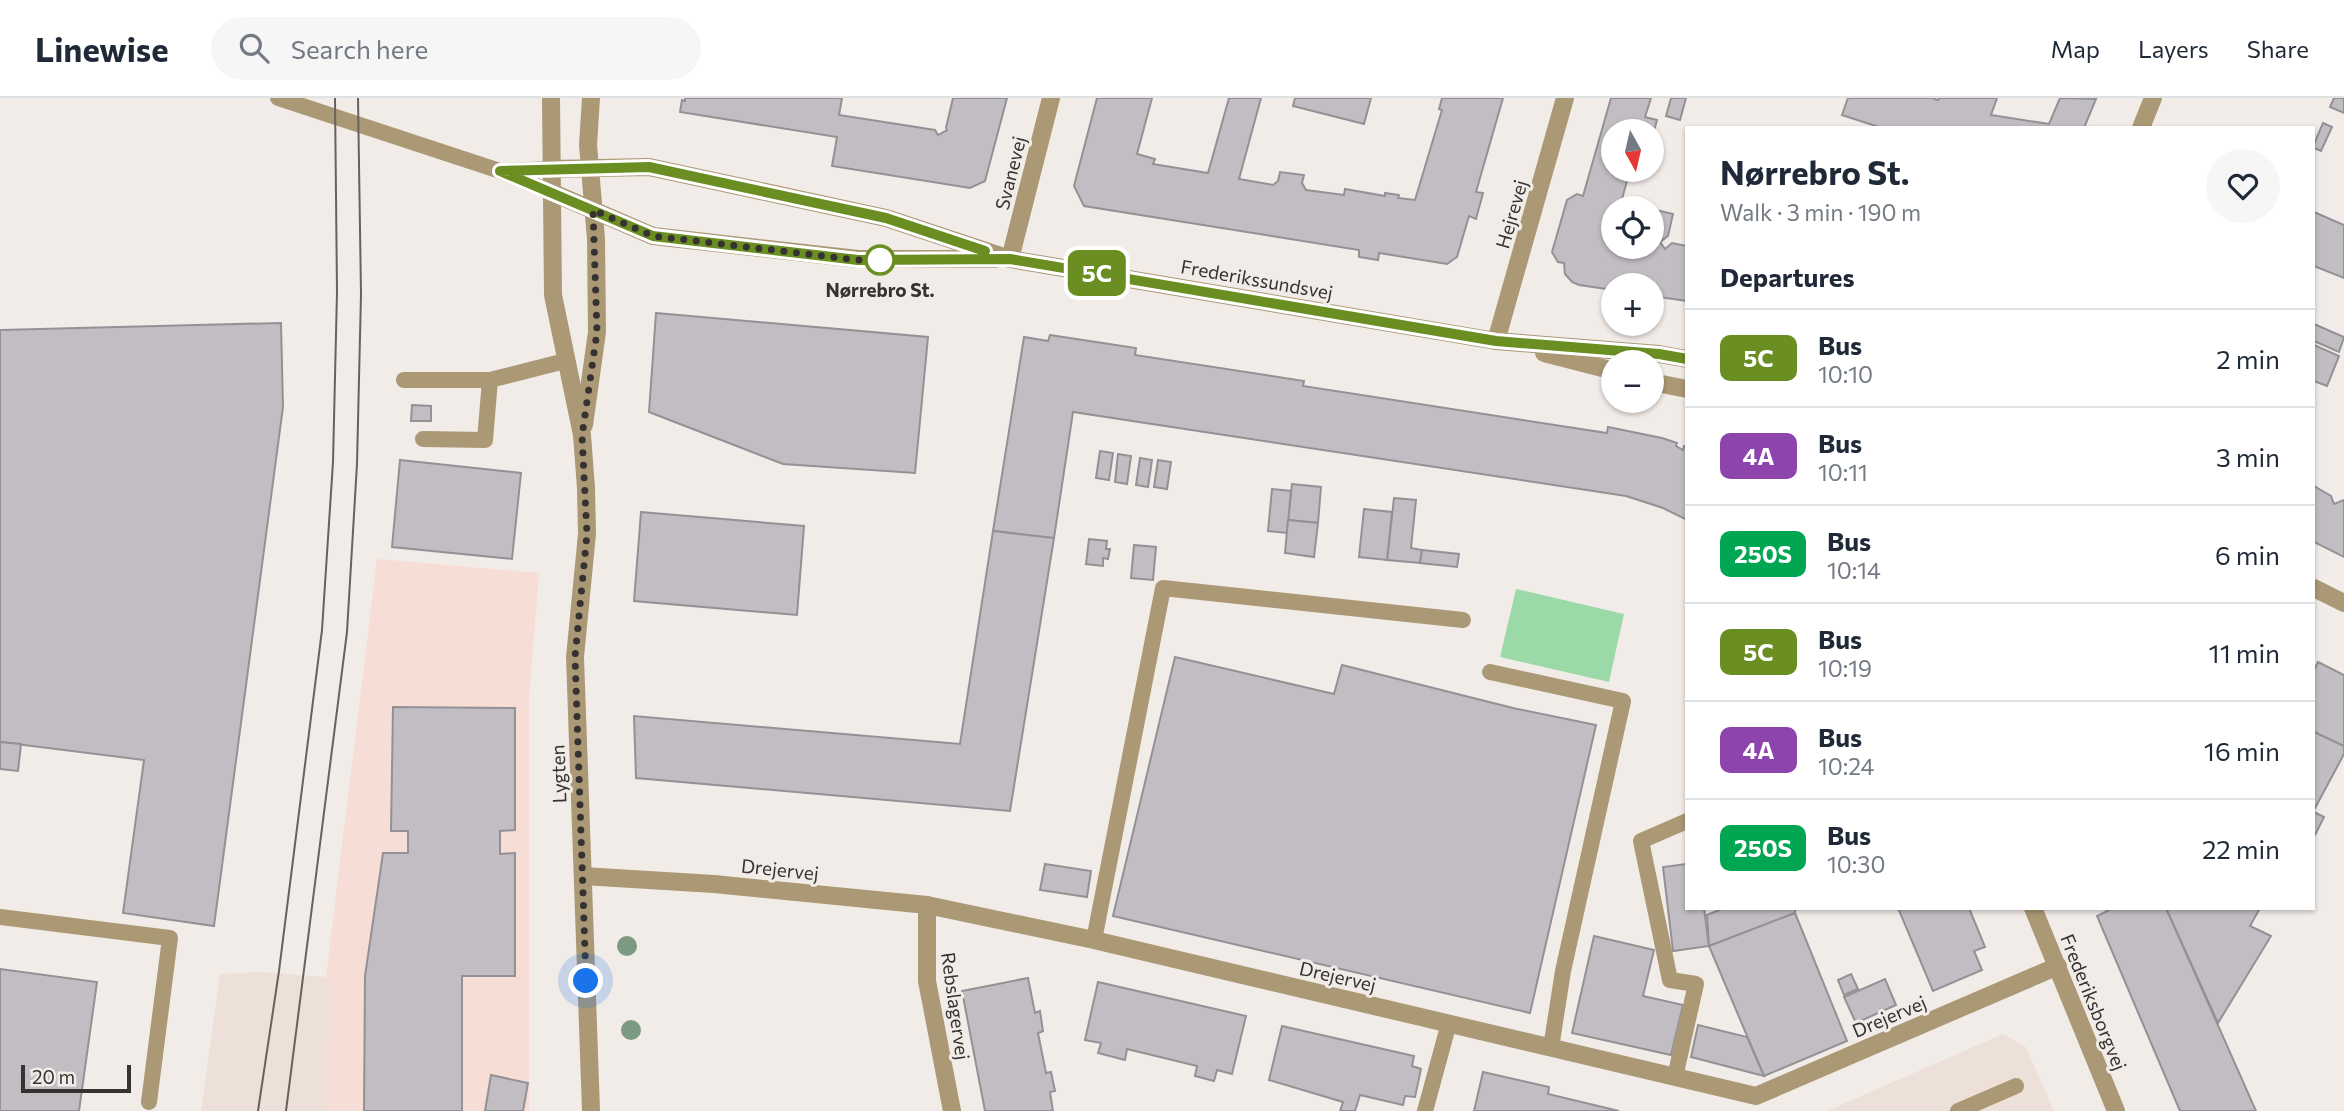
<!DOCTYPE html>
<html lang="en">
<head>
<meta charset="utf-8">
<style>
	:root { --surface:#fff; --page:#f6f6f7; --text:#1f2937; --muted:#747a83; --line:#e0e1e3 }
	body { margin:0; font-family:Commissioner,sans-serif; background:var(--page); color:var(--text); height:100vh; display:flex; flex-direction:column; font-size:26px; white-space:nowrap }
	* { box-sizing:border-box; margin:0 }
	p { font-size:23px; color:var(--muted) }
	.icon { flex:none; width:38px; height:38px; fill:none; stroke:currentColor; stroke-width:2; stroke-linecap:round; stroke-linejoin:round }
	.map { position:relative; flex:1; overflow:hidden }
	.sheet { position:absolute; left:1685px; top:28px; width:630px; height:784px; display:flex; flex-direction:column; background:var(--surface); border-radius:0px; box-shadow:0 2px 5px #0004 }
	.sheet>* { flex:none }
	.badge { padding:0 14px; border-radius:10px; font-size:24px; line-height:46px }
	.needle { width:46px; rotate:172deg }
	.controls { position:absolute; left:1601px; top:21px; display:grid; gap:14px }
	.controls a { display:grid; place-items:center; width:63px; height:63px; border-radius:50%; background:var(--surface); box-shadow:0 2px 5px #0004; font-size:35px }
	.scale { position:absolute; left:21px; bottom:18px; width:110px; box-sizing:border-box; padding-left:7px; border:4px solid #353231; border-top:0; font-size:19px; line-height:24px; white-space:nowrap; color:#353231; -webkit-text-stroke:5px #f2ece8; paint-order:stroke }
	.you { position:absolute; width:35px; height:35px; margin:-18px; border:5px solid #fff; border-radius:50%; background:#1a73e8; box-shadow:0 0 0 10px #1a73e833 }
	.map>.badge { position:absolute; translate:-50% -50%; box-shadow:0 0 0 4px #fff }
	h2 { padding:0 35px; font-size:26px; line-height:63px }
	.round { display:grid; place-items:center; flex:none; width:74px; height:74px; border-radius:37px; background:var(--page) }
	.headline { display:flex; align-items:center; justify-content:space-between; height:119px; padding:0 35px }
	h1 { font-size:33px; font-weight:700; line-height:52px }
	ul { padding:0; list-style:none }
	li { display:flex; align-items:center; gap:21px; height:98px; padding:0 35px; border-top:2px solid var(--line) }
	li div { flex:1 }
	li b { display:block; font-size:26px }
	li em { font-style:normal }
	li .badge { min-width:77px; font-weight:700; text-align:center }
	header { display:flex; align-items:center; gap:42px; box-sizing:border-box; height:98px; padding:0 35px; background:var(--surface); border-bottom:2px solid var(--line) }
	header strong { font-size:33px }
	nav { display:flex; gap:38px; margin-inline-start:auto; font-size:24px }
	.search { width:490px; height:63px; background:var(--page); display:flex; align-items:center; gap:18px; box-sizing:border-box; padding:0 24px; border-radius:38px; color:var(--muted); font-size:26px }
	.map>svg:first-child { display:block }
	.commercial { fill:#f6ddd5 }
	.built { fill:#ede0d8 }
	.green { fill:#9bd9a9 }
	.building { fill:#c1bdc2; stroke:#949196; stroke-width:2 }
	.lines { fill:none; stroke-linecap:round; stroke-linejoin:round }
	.service { stroke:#ab9875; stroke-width:16 }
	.minor { stroke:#ab9875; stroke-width:18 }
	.tertiary { stroke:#ab9875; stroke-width:18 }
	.tram { stroke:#656260; stroke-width:2 }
	.tree { fill:#7c9982 }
	.line-casing { stroke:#fff; stroke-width:16 }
	.line { stroke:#6b8e23; stroke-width:10 }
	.walk { stroke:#353231; stroke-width:7; stroke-dasharray:0 12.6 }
	.stop-dot { fill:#fff; stroke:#6b8e23; stroke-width:3.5 }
	.labels { text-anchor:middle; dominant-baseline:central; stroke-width:6; stroke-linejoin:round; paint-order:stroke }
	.street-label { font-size:19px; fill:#353231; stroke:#f2ece8 }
	.stop-label { font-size:19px; font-weight:bold; fill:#353231; stroke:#f2ece8 }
</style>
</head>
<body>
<header>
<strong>Linewise</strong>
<div class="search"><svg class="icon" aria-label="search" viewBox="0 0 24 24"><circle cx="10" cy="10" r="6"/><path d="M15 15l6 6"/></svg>Search here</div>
<nav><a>Map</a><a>Layers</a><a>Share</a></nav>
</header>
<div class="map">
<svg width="2344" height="1013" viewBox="0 0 2344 1013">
	<rect width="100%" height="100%" fill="#f2ece8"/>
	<path class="commercial" d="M377,461L539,475L529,601V1013H326L330,885L326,879Z"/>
	<g class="built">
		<path d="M261,874L326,879L330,885L326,1013H201L220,876Z"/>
		<path d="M2003,936L2026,949L2054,1013H1827Z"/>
	</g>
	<path class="green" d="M1516,491L1624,516L1609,584L1500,559Z"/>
	<g class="building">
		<path d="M685,0H842L839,17L935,32L938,37L947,32L946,30L953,0H1007L985,83L970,90L832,68L837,39L680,14L682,2L685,3Z"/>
		<path d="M1097,0H1152L1137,56L1155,61L1153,66L1208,75L1229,0H1261L1239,81L1273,87L1278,83L1280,74L1304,77L1302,85L1306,92L1344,97L1345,91L1385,98V95L1399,97L1398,100L1415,102L1442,12L1439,11L1442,0H1503L1476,94L1483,95L1476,121L1469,118L1457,159L1447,166L1379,155L1378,162L1359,159V152L1084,108L1074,88Z"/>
		<path d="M1295,0H1371L1364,26L1293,8Z"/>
		<path d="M1611,0H1651L1645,19L1657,22L1653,37L1652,33H1614V72H1630L1622,101L1634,105L1632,110H1614V132L1609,147L1614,149H1652V111L1673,116L1668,138L1660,144L1665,151L1672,145L1687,148V203L1652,198V187H1614V192L1579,187L1572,184L1565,176L1564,165L1558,164L1552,154L1567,102L1577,96L1583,98Z"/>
		<path d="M1671,0H1686L1680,22L1666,18Z"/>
		<path d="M1848,0H1932L1938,2L1939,0H1997L1991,17L2049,26L2060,0L2096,1L2084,30H1882L1842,17Z"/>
		<path d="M2334,0H2344V15L2330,9Z"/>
		<path d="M2323,25L2332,29L2321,53L2314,50V46Z"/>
		<path d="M2314,114L2344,127V180L2314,168Z"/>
		<path d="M656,215L928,239L915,375L783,366L649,314Z"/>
		<path d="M281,225L283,309L214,828L123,815L144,662L0,644V232Z"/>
		<path d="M2314,226L2344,239L2339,254L2314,243Z"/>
		<path d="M1050,237L1136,250L1135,257L1304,283L1303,288L1607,335L1608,329L1662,340L1677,345L1676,348L1683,352L1684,348L1687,349V422L1663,410L1626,398L1073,314L1054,440L993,433L1024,239L1048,243Z"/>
		<path d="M2314,247L2339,258L2327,288L2314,283Z"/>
		<path d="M412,307L431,308V323H411Z"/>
		<path d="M1100,353L1113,355L1109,382L1096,380Z"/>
		<path d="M1118,356L1131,358L1127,386L1115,384Z"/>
		<path d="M1140,360L1152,362L1148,389L1136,387Z"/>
		<path d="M400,362L521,375L512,461L392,449Z"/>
		<path d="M1158,362L1171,364L1167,391L1154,389Z"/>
		<path d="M1292,386L1321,389L1318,425L1288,422Z"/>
		<path d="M2314,388L2331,398L2334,406L2344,402V459L2314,444Z"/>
		<path d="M1272,391L1291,393L1287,435L1268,433Z"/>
		<path d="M1394,400L1416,402L1411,450L1422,452L1420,465L1387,462Z"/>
		<path d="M1364,411L1392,414L1387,462L1359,459Z"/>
		<path d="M641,414L804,428L797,517L634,503Z"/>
		<path d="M1288,422L1318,425L1314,459L1285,455Z"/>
		<path d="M993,433L1054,440L1010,713L636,680L634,618L960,646Z"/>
		<path d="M1089,441L1107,443L1106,451H1110L1108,461L1103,460V468L1086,466Z"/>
		<path d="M1134,447L1156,449L1153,482L1131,480Z"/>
		<path d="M1422,452L1459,456L1457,469L1420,465Z"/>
		<path d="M1175,559L1334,596L1342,567L1513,610L1596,627L1530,915L1113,818Z"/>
		<path d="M2318,564L2344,577V648L2314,634V572Z"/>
		<path d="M393,609L515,610V732L500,733V756L515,755V878H462V1013H364L365,878L383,755H408V733H391Z"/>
		<path d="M2314,634L2344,648V656L2314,712Z"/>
		<path d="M0,644L21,646L18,673L0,671Z"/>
		<path d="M2314,714L2324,719L2315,737H2314Z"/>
		<path d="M1045,766L1091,773L1087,799L1040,792Z"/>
		<path d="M1687,766V810H1704L1709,848L1673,853L1663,769Z"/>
		<path d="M1724,810H1795V815L1709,848L1707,817Z"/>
		<path d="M1898,810H1969L1985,849L1974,853L1982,872L1933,893Z"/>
		<path d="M2113,810H2166L2256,1013H2180L2097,818Z"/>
		<path d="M2166,810H2260L2250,828L2271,838L2218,925Z"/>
		<path d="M1795,815L1847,943L1764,978L1709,848Z"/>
		<path d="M1594,838L1654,852L1643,898L1683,907L1671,957L1572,935Z"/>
		<path d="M0,871L97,884L79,1013H0Z"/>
		<path d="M1851,876L1858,891L1844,897L1838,882Z"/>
		<path d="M1028,880L1035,915L1040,913L1043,933L1038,935L1046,975L1051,974L1055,993L1050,994L1053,1013H985L962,893Z"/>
		<path d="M1885,881L1896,907L1856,925L1844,899Z"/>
		<path d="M1098,884L1246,918L1232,976L1217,972L1214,983L1195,978L1197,968L1127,951L1125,962L1098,955L1101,945L1085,942Z"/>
		<path d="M1698,927L1747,939L1764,978L1691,959Z"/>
		<path d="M1282,928L1414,958L1412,968L1421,971L1415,999L1405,998L1403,1007L1360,997L1355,1013H1340L1343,1004L1269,982Z"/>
		<path d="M1483,974L1549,989L1548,996L1619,1013H1474Z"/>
		<path d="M491,977L528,985L523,1013H485Z"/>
	</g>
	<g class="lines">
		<g class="service">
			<path d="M278,0L500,73L551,94"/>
			<path d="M506,73L551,71"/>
			<path d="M404,282H490"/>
			<path d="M423,341L485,342L490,282L565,263"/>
			<path d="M1490,574L1623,603L1563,873L1551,950"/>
			<path d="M0,819L170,840L149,1004"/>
			<path d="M1094,842L1163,490L1463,522"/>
			<path d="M1675,979L1696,886L1670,882L1641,743L1687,723"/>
			<path d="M1425,1013L1449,925"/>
			<path d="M1958,1013L2016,988"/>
		</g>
		<g class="minor">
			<path d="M2141,30L2153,0"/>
			<path d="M1010,161L1051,0"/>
			<path d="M1496,243L1565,0"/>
			<path d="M583,778L714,786L927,807L1094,842L1756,998L2058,868"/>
			<path d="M927,807V883L952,1013"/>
		</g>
		<g class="tertiary">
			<path d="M551,0L553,197L582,337L586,390L587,436L575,559L591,1013"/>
			<path d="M551,71L649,69L886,120L1010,161L1496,243L1659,256L1687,261"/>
			<path d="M551,94L653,138L858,161H996"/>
			<path d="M1544,255L1614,273"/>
			<path d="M1652,284L1687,291"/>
			<path d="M584,327L597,234L596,141L588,47L591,0"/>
			<path d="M2314,490L2344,505"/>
			<path d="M2033,810L2116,1013"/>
		</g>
		<g class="tram">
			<path d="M258,1013L279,873L322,532L333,364L337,194L335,0"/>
			<path d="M286,1013L347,534L357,366L361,196L358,0"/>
		</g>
	</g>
	<g class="tree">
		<circle cx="627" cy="848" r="10"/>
		<circle cx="631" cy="932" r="10"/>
	</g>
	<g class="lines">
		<g class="line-casing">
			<path id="line" d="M985,153L886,120L649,69L500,73L653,138L858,162L1010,161L1496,243L1659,256L1687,261"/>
		</g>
		<use href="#line" class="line"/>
		<path class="walk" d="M586,883L575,559L587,436L582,338L597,234L593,112L653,138L858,162H883H880"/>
	</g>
	<circle class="stop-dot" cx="880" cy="162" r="14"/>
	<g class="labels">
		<g class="street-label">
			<text transform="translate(1010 75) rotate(-76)">Svanevej</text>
			<text transform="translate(1511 116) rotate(-74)">Hejrevej</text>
			<text transform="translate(1257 181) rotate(10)">Frederikssundsvej</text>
			<text transform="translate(558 676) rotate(-92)">Lygten</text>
			<text transform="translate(780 771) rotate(6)">Drejervej</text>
			<text transform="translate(1338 878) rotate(13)">Drejervej</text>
			<text transform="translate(2094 904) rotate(68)">Frederiksborgvej</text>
			<text transform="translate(956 908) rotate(82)">Rebslagervej</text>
			<text transform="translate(1889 918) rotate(-23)">Drejervej</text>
		</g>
		<g class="stop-label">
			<text x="880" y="191">Nørrebro St.</text>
		</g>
	</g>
</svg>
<div class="controls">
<a><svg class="needle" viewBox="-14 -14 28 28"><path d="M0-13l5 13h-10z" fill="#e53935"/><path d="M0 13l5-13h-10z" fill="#747a83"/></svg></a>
<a><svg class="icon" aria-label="locate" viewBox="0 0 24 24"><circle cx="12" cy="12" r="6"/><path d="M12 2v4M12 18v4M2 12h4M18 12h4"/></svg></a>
<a>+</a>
<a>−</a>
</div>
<div class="scale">20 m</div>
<div class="you" style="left:586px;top:883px"></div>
<b class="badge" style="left:1097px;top:175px;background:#6b8e23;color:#fff">5C</b>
<section class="sheet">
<div class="headline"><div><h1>Nørrebro St.</h1><p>Walk · 3 min · 190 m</p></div><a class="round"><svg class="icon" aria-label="heart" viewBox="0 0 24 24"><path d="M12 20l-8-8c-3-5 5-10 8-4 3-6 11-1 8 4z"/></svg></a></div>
<h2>Departures</h2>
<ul>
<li><span class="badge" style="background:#6b8e23;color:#fff">5C</span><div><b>Bus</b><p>10:10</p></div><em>2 min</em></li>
<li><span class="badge" style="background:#8e44ad;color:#fff">4A</span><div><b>Bus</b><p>10:11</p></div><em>3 min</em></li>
<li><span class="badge" style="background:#00a651;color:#fff">250S</span><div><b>Bus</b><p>10:14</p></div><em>6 min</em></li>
<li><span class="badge" style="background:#6b8e23;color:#fff">5C</span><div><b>Bus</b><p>10:19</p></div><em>11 min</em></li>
<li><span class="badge" style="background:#8e44ad;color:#fff">4A</span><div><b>Bus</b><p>10:24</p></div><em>16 min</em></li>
<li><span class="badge" style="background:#00a651;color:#fff">250S</span><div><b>Bus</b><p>10:30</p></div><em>22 min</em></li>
</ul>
</section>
</div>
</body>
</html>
